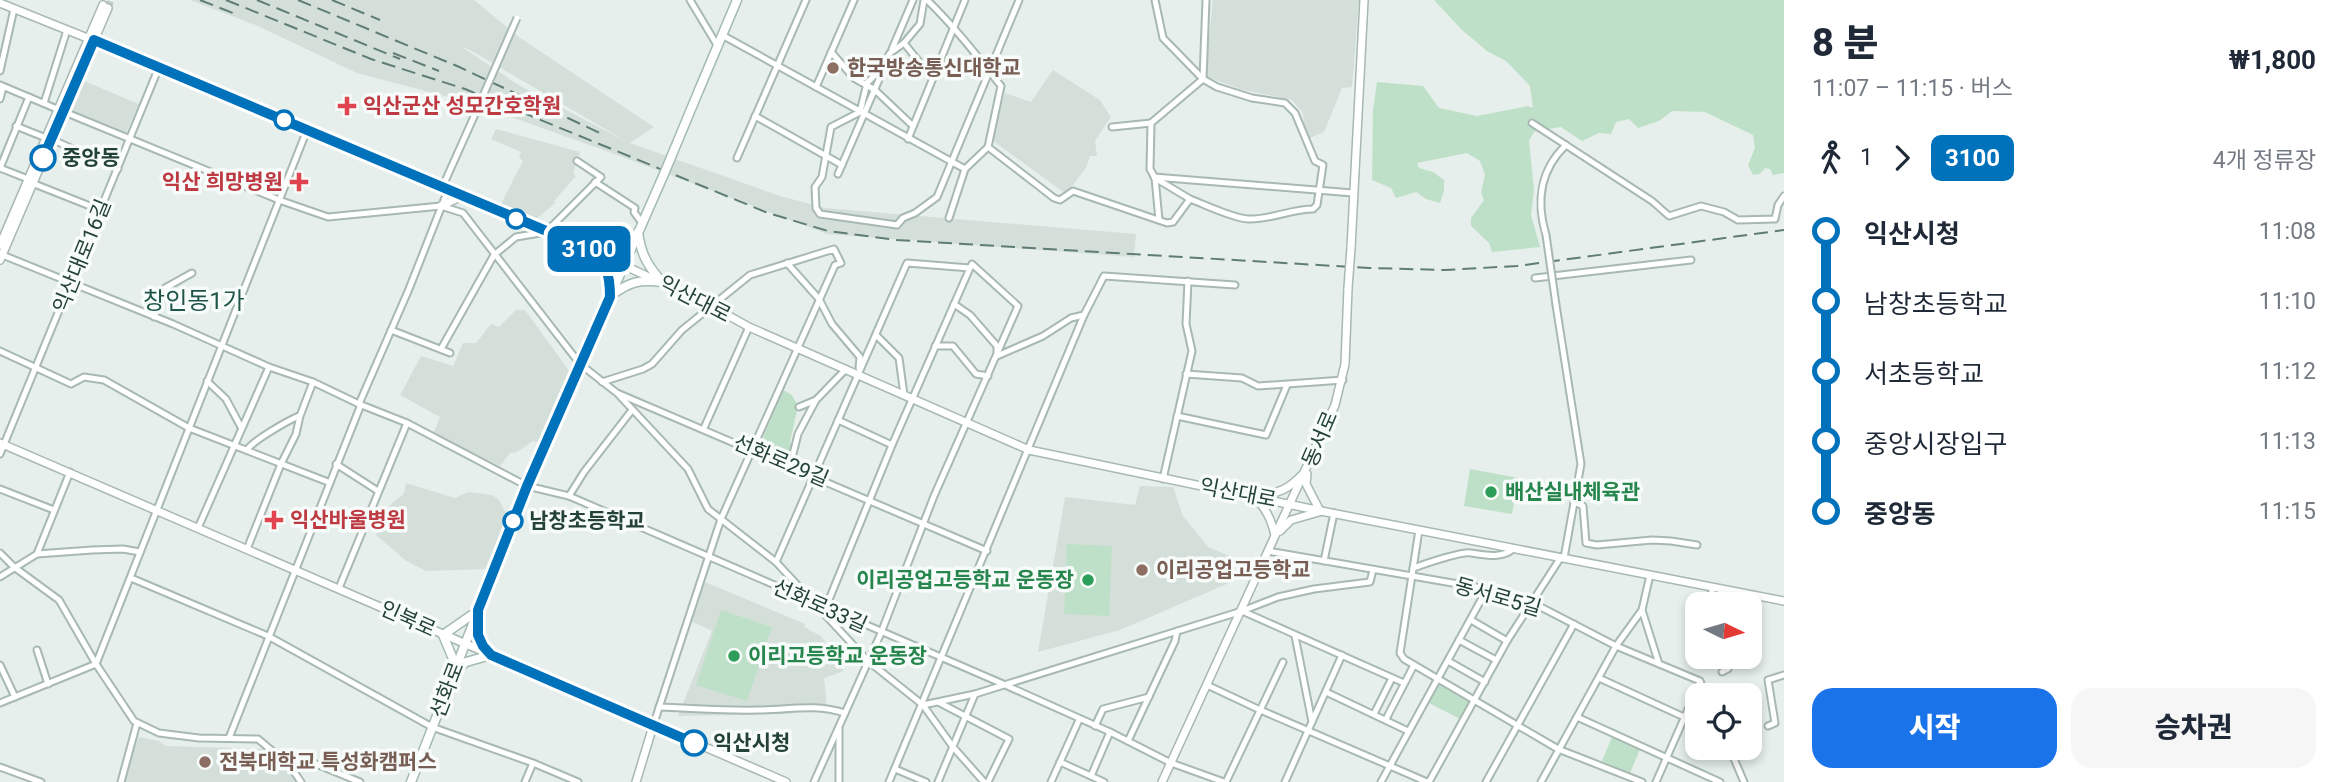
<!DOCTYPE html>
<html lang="ko">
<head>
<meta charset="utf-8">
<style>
	:root { --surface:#fff; --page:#f6f6f7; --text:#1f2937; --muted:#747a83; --accent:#1a73e8 }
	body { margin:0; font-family:Roboto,"Noto Sans KR",sans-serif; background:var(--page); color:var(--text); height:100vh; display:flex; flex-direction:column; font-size:26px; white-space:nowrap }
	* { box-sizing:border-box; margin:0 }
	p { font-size:23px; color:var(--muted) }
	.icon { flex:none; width:38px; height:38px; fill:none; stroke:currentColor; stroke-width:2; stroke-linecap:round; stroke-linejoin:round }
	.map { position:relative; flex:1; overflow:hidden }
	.details { display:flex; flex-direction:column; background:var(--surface); width:560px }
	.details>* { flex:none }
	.badge { padding:0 14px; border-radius:10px; font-size:24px; line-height:46px }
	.needle { width:46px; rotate:95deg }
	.controls { position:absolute; left:1685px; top:592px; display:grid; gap:14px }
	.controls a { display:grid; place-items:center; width:77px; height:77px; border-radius:14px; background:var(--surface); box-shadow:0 4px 10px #0003; font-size:35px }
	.map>.badge { position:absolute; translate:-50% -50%; box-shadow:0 0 0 4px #fff }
	.legs { display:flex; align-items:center; gap:10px; height:77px; padding:0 28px; font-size:23px }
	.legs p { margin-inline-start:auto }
	.head { display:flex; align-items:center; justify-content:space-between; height:119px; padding:0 28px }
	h1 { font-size:38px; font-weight:800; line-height:52px }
	.button { display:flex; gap:14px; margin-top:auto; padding:14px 28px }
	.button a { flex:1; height:80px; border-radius:21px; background:var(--accent); color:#fff; font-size:28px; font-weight:800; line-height:80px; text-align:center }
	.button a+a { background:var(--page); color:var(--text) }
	ul { padding:0 28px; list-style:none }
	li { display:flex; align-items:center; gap:24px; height:70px; font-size:26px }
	li i { display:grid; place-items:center; width:10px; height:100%; margin:0 9px; background:currentColor }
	li i::after { content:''; width:18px; height:18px; margin:-9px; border:5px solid; border-radius:50%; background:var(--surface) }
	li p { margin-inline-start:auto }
	li:first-child i { background:linear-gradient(#0000 50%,currentColor 0) }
	li:last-child i { background:linear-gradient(currentColor 50%,#0000 0) }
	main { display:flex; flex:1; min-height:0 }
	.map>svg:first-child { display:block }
	.built { fill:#d4dfda; fill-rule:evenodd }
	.green { fill:#bfe0c8 }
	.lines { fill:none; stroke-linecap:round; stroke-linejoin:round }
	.tertiary-tunnel { stroke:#bfccc8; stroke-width:7; stroke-dasharray:7 3.5; stroke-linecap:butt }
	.minor-casing { stroke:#a8b8b2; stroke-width:9 }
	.tertiary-casing { stroke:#a8b8b2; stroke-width:10 }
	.secondary-casing { stroke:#a4bbb3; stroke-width:11 }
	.minor { stroke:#fff; stroke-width:5 }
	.tertiary { stroke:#fff; stroke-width:7 }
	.secondary { stroke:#fff; stroke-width:8 }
	.rail { stroke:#5f7d75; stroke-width:2; stroke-dasharray:14 7; stroke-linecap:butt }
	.minor-bridge-casing { stroke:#a8b8b2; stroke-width:9; stroke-linecap:butt }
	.tertiary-bridge-casing { stroke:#a8b8b2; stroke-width:10; stroke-linecap:butt }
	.secondary-bridge-casing { stroke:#a4bbb3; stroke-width:11; stroke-linecap:butt }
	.minor-bridge { stroke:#fff; stroke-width:5 }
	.tertiary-bridge { stroke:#fff; stroke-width:7 }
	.secondary-bridge { stroke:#fff; stroke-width:8 }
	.line-1-casing { stroke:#fff; stroke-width:16 }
	.line-1 { stroke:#0072bc; stroke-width:10 }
	.education-dot { fill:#8d6e63; stroke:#f7fbf9; stroke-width:2.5 }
	.health-dot { fill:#e0444e; stroke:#f7fbf9; stroke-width:2.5 }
	.stop-1-dot { fill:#fff; stroke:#0072bc; stroke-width:3.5 }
	.leisure-dot { fill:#2e9e5b; stroke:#f7fbf9; stroke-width:2.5 }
	.labels { text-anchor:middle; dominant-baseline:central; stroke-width:7; stroke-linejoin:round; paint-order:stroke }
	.education-label { font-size:21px; font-weight:bold; fill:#785e54; stroke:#f7fbf9; text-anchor:start }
	.health-label { font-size:21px; font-weight:bold; fill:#be3a42; stroke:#f7fbf9; text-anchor:start }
	.stop-label { font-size:21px; font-weight:bold; fill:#24423a; stroke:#f7fbf9; text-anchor:start }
	.street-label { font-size:21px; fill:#24423a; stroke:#f7fbf9 }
	.leisure-label { font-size:21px; font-weight:bold; fill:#27864d; stroke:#f7fbf9; text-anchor:start }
	.quarter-label { font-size:24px; fill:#1f5548; stroke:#f7fbf9 }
</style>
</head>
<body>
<main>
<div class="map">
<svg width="1784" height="782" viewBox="0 0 1784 782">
	<rect width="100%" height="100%" fill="#e6efeb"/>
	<g class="built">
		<path d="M190,0H474L520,38L654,127L630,143L780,196L825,208L1136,234L1134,257L827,234L617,155L475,104L357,73L258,26ZM462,47L470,50L629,143L517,84Z"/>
		<path d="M1213,0H1359L1352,87L1342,88L1324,132L1310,138L1305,129L1303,113L1292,100L1240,89L1205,76Z"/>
		<path d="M1053,70L1100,100L1111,117L1095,141L1097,156H1090L1086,168L1066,194L992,140L1005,93L1031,102Z"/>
		<path d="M84,81L139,104L126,133L69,111Z"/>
		<path d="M496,129L580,152L573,173L576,176L554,201L555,203L535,220L500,206L523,161L519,157L521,152L491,139Z"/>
		<path d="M516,310H525L570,372L539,443L533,441L517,452L510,453L500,466L433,434L440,417L400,395L421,356L453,366L463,343H476L491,324L499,327Z"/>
		<path d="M406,483L455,498L468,492L492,495L499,500L507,515L487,569L426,571L405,560L376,535L391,504L404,494Z"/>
		<path d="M1140,486L1173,487L1183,516L1208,547L1235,558L1229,583L1120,630L1038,652L1065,497L1135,505Z"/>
		<path d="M705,582L805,624L804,627L821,636L844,671L824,678L827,706L788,714L678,716L712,631L691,621Z"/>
		<path d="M139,737L159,741L166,746L263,749L291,772L298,782H124V775Z"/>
	</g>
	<g class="green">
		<path d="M1434,0H1784V173L1773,175L1770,169L1765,168L1760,174L1753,175L1748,165L1755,148L1753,135L1705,112L1672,111L1659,121L1638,128L1629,119L1616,122L1611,134L1599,133L1582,141L1561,127L1535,131L1529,140L1534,190L1531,215L1540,247L1492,252L1489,243L1471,226V218L1484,200L1481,192L1485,175L1480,161L1467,153L1417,163L1419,168L1433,172L1444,180V191L1440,203L1426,199L1416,192L1396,198L1391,188L1372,180L1373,110L1377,82L1423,86L1439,108L1477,116L1528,106L1533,108L1530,86L1506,61L1487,51L1462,30Z"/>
		<path d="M783,390L792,395L798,406L790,442L793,449L789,457L759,448Z"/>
		<path d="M1470,469L1519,478L1512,514L1464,506Z"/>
		<path d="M1067,544L1112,546L1109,616L1064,614Z"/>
		<path d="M721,610L772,627L747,701L696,685Z"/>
		<path d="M1441,682L1469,701L1460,719L1429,703Z"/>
		<path d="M1612,737L1640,749L1630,773L1602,761Z"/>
	</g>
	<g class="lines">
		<path class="tertiary-tunnel" d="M108,8L111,0"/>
		<g class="minor-casing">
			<g id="minor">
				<path d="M690,0L717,45"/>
				<path d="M924,0L920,24L904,43L890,53L880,70L867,83L860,112L831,127L822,177L815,187L816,208L820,214L897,225L903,218L915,213L937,197L1019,0"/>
				<path d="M722,35L965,169L988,147L1001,86C978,57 954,26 927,0"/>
				<path d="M904,43L932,78"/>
				<path d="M892,49L913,0"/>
				<path d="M831,52L854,78L875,90L913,126"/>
				<path d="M0,71L14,9"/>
				<path d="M0,85L57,109"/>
				<path d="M816,87L854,0"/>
				<path d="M0,99L3,87"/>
				<path d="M44,103L67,30"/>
				<path d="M62,111L279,200L328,217L441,206L463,213L580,364L617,393L987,551"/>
				<path d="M755,116L842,165"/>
				<path d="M1532,123L1652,201L1669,216L1701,206L1724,212L1738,220L1775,219L1778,205L1784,196"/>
				<path d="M16,126L46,138"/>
				<path d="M1112,127L1151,123"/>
				<path d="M51,139L118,169"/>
				<path d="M908,139L965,0"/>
				<path d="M988,147L1054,198L1060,200L1073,191L1167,223L1173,222L1190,199C1206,205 1232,218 1248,219C1270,220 1291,209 1313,209L1317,205L1323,165L1315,161L1295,113L1285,103L1252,98L1217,87L1203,79L1163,38L1155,0"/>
				<path d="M737,158L806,0"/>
				<path d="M0,168L29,97"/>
				<path d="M0,168L28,179"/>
				<path d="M838,174L884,68"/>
				<path d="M1154,177L1353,193"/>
				<path d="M1155,178L1190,199"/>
				<path d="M595,182L635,208L634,212L642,223"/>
				<path d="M32,183L100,210"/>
				<path d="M442,188L472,121"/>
				<path d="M949,218L965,169"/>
				<path d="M1159,220L1155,178L1150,169L1151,123L1203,79L1206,0"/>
				<path d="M1546,235C1536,202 1540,170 1566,145"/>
				<path d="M0,254L173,324L269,367L313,382L359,404L407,423L527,486L569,496L1003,684L1110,732L1171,763L1224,782"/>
				<path d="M787,263L819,299L832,324L860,357L859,368"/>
				<path d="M1535,278L1691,260"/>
				<path d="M954,304L970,315L997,346V352"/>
				<path d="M1556,305L1581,464L1564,558"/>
				<path d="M154,317L165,288L192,273"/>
				<path d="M391,330L450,353"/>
				<path d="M876,335L899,358L904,395"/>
				<path d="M935,346H953L976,374L988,376"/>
				<path d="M441,349L494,255L516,237L546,232L601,177L577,161"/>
				<path d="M0,351L71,384L84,377L104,380L189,428L328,482"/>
				<path d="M997,356L1043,336L1071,318L1084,315"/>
				<path d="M1186,374L1242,378L1258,386L1343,380"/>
				<path d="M207,381L226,399L241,427"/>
				<path d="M602,382L643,369L652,364L682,330L750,275L834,249L841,263L835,265L721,519L653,726"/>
				<path d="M619,395L688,469L708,509L776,562L868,661L923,705L953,747L984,782"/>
				<path d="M799,407L816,400L846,369"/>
				<path d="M1177,416L1266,435L1287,385"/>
				<path d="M838,420L892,445"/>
				<path d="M704,428L749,327"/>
				<path d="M247,450C252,441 289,420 299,416"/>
				<path d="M0,454L159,67"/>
				<path d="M336,464L378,491"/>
				<path d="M790,466L798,434L816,400"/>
				<path d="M1163,479L1192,351L1186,324L1188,281"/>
				<path d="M0,489L54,510"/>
				<path d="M569,496L584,472L632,410"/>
				<path d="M1574,502L1583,506L1586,543L1597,545L1652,540L1671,541L1697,545"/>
				<path d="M198,528L269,367"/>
				<path d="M1419,530L1400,653L1404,659L1558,749L1642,782"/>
				<path d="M247,549L281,464L296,434L300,416L313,382"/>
				<path d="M1268,551L1487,589L1531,602L1616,646L1700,681L1705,695"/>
				<path d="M0,553L14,567L59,600L96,664"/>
				<path d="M37,554L70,472"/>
				<path d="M1324,561L1334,513"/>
				<path d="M776,562L907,263L970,268L972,264L1018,306L934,496L881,633L814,782"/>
				<path d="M1413,568C1425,564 1461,551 1471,553C1485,555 1501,559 1513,549"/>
				<path d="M0,577L37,554L92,550L123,549L140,552"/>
				<path d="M131,578L268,636L432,727L533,763L578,782"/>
				<path d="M339,588L407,423"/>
				<path d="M1713,588L1711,594L1714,604"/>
				<path d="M826,607L892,445L970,268"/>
				<path d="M1642,610L1659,664"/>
				<path d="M1242,611L1404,683"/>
				<path d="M1471,620L1507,641"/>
				<path d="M1295,636L1312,722"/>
				<path d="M1459,640L1496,660"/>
				<path d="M37,650L48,684"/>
				<path d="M1448,661L1485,682"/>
				<path d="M96,664L307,130"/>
				<path d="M0,665L15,697"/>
				<path d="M1722,672L1728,669L1733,656"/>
				<path d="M1599,678L1684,717"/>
				<path d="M1207,685L1258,709L1427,782"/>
				<path d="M1326,692L1408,731"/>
				<path d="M0,703L96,664L134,721L159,733L199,738L258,739L290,766L301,782"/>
				<path d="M940,703L1009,739L988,782"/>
				<path d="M923,705L975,694L1242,611L1278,597L1314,589L1370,582L1373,570"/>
				<path d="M659,707C692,708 725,711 758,710C790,710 813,703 845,713"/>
				<path d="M1374,714L1392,678"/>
				<path d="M1577,717L1720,782"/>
				<path d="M1386,719L1414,665"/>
				<path d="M1095,726L1103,709L1149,697"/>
				<path d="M1768,726L1775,723L1768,680L1784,675"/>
				<path d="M839,729V782"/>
				<path d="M229,738L360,407L359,404L409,289L448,190"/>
				<path d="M1128,741L1175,641L1177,631"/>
				<path d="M1729,747L1744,782"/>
				<path d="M277,754L304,759L360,782"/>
				<path d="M1060,762L1104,782"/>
				<path d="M0,767L41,782"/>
				<path d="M895,769L926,782"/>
				<path d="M1091,776L1110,732"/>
				<path d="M121,782L137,723"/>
				<path d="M525,782L533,763"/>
				<path d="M889,782L1084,315L1104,276L1235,285"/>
				<path d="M938,782L975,694"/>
				<path d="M1051,782L1079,720"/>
				<path d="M1226,782L1283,662"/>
				<path d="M1285,782L1342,655"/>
				<path d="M1381,782L1487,589"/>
				<path d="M1429,782L1507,641L1561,557"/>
				<path d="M1486,782L1574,624"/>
				<path d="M1541,782L1616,646L1642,610L1650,575"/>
				<path d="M1656,782L1700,682"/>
			</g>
		</g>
		<g class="tertiary-casing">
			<g id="tertiary">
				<path d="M0,3L157,66L589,249L713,307L749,327L1029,450L1321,511L1784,601"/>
				<path d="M441,206L462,196"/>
				<path d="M0,245L103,5"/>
				<path d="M1351,248L1364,0"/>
				<path d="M0,260L108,8"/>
				<path d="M0,443L786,782"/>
				<path d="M1307,474L1306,484L1320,511"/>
				<path d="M1261,495C1280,493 1288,489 1302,475"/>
				<path d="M1255,497C1266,509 1271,519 1275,535"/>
				<path d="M1280,531L1291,520L1319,512"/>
				<path d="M636,782L653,726"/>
				<path d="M1162,782L1335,405L1345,364L1348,288"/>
			</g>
		</g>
		<g class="secondary-casing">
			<g id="secondary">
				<path d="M699,90L737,0"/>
				<path d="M638,232C641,254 647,265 662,282"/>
				<path d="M589,249C602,262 610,271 610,291"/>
				<path d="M589,249C607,250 620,249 633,236"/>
				<path d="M612,295C629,282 640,279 662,282"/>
				<path d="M476,612L443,635L453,659V673L466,662L491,655"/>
				<path d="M478,617C478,633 480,642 491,655"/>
				<path d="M411,782L527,486L664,174"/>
			</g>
		</g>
		<use href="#minor" class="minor"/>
		<use href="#tertiary" class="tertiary"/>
		<use href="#secondary" class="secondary"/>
		<g class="rail">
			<path d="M200,0L238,15"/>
			<path d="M226,0L371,59L465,89L768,213L828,231L896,240L1369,268L1445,270L1517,266L1784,230"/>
			<path d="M257,0L400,59"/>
			<path d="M298,0L457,66L604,135"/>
			<path d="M332,0L380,20"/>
			<path d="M393,53L439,71"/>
		</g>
		<g class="minor-bridge-casing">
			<g id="minor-bridge">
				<path d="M472,121L517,18"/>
				<path d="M1546,235L1556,305"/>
			</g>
		</g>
		<g class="tertiary-bridge-casing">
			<path id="tertiary-bridge" d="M1348,288L1351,248"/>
		</g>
		<g class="secondary-bridge-casing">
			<path id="secondary-bridge" d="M664,174L699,90"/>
		</g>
		<use href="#minor-bridge" class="minor-bridge"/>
		<use href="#tertiary-bridge" class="tertiary-bridge"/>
		<use href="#secondary-bridge" class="secondary-bridge"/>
	</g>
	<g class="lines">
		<g class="line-1-casing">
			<path id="line-1" d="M43,158L94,40L589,249C607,266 610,273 610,297L527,486L478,610V635L483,646L491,655L694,743"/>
		</g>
		<use href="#line-1" class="line-1"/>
	</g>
	<g class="education-dot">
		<circle cx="833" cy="68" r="7"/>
		<circle cx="1142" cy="570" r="7"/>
		<circle cx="205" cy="762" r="7"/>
	</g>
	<g class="health-dot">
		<path d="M343.5 95.5h7v7h7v7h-7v7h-7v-7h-7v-7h7z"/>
		<path d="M295.5 171.5h7v7h7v7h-7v7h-7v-7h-7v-7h7z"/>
		<path d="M270.5 509.5h7v7h7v7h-7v7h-7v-7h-7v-7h7z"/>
	</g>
	<g class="stop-1-dot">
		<circle cx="284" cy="120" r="9"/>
		<circle cx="43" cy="158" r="12"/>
		<circle cx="516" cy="219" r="9"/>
		<circle cx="513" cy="521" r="9"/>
		<circle cx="694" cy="743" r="12"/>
	</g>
	<g class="leisure-dot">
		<circle cx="1491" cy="492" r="7"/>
		<circle cx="1088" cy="580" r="7"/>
		<circle cx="734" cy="656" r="7"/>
	</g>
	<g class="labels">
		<g class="education-label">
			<text x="847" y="68">한국방송통신대학교</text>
			<text x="1156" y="570">이리공업고등학교</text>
			<text x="219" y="762">전북대학교 특성화캠퍼스</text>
		</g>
		<g class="health-label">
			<text x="363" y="106">익산군산 성모간호학원</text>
			<text x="283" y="182" text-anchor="end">익산 희망병원</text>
			<text x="290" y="520">익산바울병원</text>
		</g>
		<g class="stop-label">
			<text x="62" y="158">중앙동</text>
			<text x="529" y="521">남창초등학교</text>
			<text x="713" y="743">익산시청</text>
		</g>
		<g class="street-label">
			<text transform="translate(82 256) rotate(-68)">익산대로16길</text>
			<text transform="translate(695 299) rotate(27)">익산대로</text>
			<text transform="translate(1320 439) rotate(-67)">동서로</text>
			<text transform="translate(781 461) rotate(23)">선화로29길</text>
			<text transform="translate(1238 493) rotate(11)">익산대로</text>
			<text transform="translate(1498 597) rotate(16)">동서로5길</text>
			<text transform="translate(820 606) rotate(24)">선화로33길</text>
			<text transform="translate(408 619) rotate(24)">인북로</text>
			<text transform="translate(447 690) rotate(-69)">선화로</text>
		</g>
		<g class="leisure-label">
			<text x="1505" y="492">배산실내체육관</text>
			<text x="1074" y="580" text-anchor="end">이리공업고등학교 운동장</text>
			<text x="748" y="656">이리고등학교 운동장</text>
		</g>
		<g class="quarter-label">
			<text x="194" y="301">창인동1가</text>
		</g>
	</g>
</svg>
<div class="controls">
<a><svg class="needle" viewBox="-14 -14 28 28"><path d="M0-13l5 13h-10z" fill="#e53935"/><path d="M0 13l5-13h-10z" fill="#747a83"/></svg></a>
<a><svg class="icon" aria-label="locate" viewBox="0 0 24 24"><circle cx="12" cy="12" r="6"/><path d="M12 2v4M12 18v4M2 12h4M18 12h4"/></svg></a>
</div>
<b class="badge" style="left:589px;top:249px;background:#0072bc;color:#fff">3100</b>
</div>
<section class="details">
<div class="head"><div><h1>8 분</h1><p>11:07 – 11:15 · 버스</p></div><b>₩1,800</b></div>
<div class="legs"><svg class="icon" aria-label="walk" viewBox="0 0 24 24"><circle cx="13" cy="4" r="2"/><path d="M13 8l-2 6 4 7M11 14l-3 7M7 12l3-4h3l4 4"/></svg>1<svg class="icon" aria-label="forward" viewBox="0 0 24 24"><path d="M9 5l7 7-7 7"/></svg><b class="badge" style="background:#0072bc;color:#fff">3100</b><p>4개 정류장</p></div>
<ul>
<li><i style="color:#0072bc"></i><b>익산시청</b><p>11:08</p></li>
<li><i style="color:#0072bc"></i><span>남창초등학교</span><p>11:10</p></li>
<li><i style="color:#0072bc"></i><span>서초등학교</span><p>11:12</p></li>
<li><i style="color:#0072bc"></i><span>중앙시장입구</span><p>11:13</p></li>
<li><i style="color:#0072bc"></i><b>중앙동</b><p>11:15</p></li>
</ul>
<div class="button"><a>시작</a><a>승차권</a></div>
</section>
</main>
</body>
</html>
